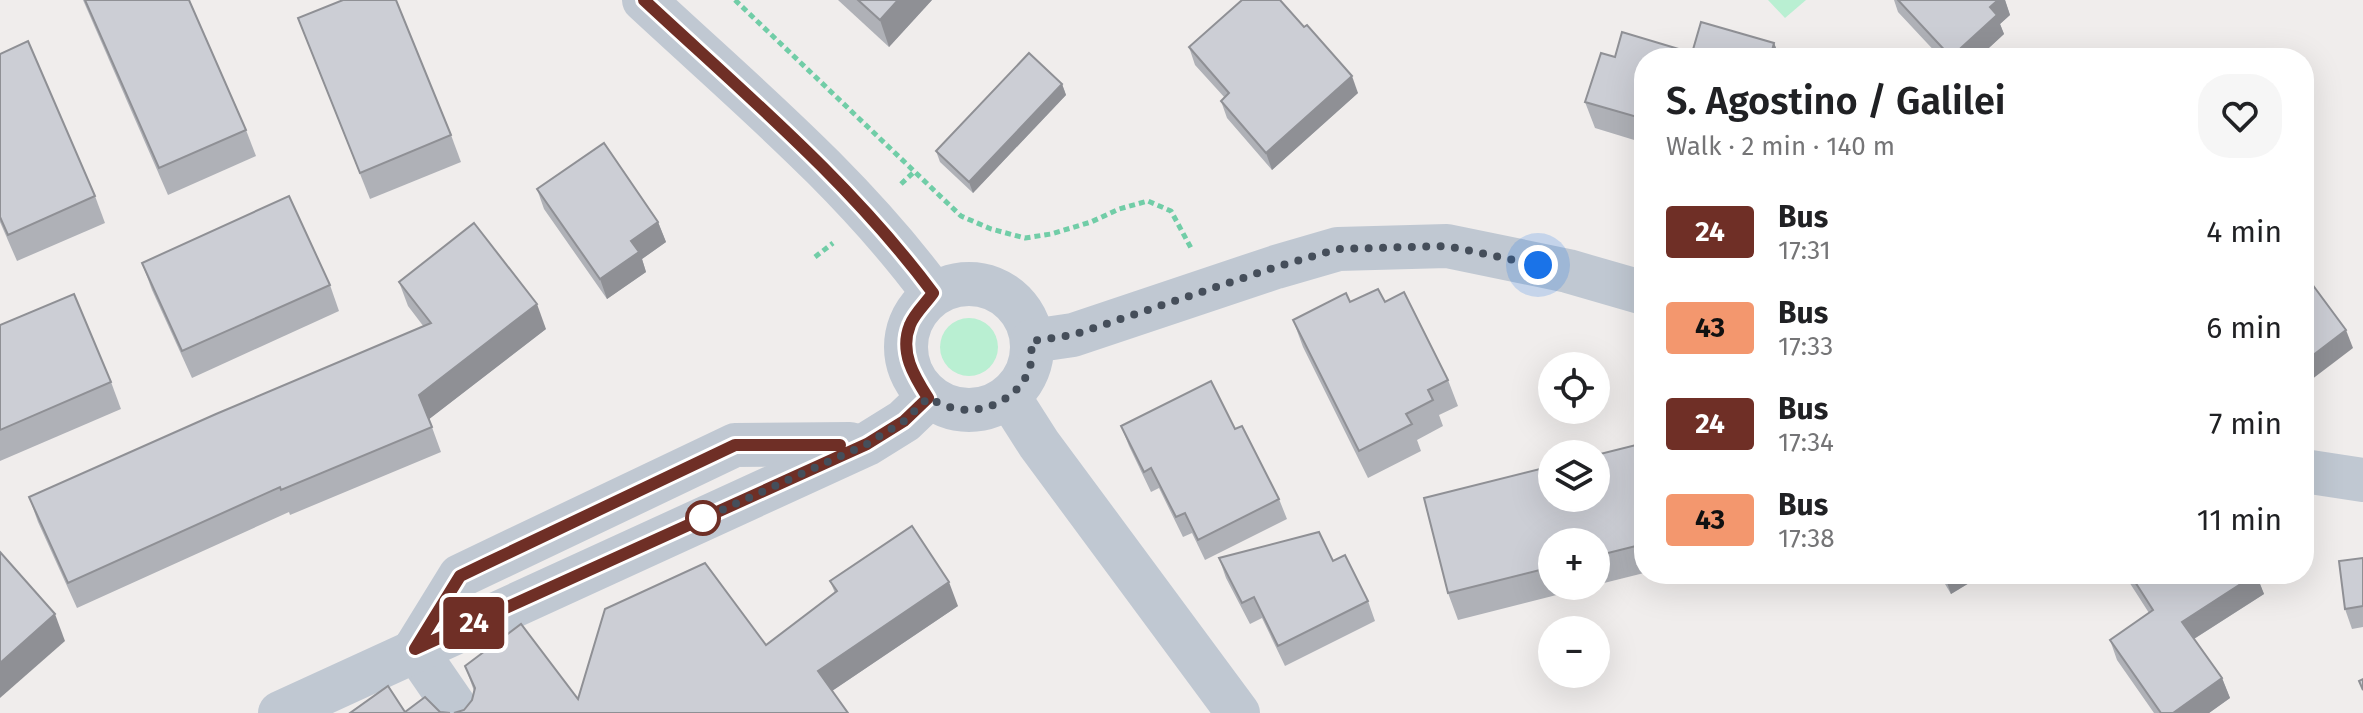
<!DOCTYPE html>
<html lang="en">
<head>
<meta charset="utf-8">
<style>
	:root { --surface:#fff; --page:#f6f6f6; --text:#202124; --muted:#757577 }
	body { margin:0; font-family:"Fira Sans",sans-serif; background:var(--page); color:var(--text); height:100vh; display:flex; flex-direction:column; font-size:30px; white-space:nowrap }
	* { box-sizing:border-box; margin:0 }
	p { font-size:26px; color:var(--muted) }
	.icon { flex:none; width:44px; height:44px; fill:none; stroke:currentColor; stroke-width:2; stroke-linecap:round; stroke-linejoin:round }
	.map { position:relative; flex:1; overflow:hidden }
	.sheet { position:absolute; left:1634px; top:48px; width:680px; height:536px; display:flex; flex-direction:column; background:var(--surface); border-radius:32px; box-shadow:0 8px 32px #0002 }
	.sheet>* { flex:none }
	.badge { padding:0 16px; border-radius:6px; font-size:28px; line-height:52px }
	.controls { position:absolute; left:1538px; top:352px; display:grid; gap:16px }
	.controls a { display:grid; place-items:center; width:72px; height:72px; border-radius:50%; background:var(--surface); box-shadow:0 8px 32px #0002; font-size:40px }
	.you { position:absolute; width:40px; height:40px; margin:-20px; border:6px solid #fff; border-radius:50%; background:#1a73e8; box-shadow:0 0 0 12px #1a73e833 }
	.map>.badge { position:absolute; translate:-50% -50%; box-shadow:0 0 0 4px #fff }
	.round { display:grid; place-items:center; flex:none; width:84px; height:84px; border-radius:32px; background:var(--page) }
	.summary { display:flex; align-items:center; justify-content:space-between; height:136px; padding:0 32px }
	h1 { font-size:38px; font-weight:600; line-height:60px }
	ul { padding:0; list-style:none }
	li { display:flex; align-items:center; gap:24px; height:96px; padding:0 32px }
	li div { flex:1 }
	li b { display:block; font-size:30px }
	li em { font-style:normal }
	li .badge { min-width:88px; font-weight:700; text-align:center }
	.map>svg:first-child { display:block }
	.green { fill:#b9efd2 }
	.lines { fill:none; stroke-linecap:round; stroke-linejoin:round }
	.path { stroke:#71cda7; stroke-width:5; stroke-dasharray:6 4; stroke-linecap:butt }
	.minor { stroke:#c0c8d2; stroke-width:44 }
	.wall { fill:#afb1b7 }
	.shaded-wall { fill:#8f9095 }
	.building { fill:#ccced5; stroke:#8f9095; stroke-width:2 }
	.line-casing { stroke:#fff; stroke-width:18 }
	.line { stroke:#6f2f26; stroke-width:12 }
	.walk { stroke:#454e5a; stroke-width:8; stroke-dasharray:0 14.4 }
	.stop-dot { fill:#fff; stroke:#6f2f26; stroke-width:4 }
</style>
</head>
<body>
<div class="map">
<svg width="2363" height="713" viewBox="0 0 2363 713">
	<rect width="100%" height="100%" fill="#f0edec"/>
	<g class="green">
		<path d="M1768,0H1806L1785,18Z"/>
		<circle cx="969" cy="347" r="29"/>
	</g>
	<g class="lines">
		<g class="path">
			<path d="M735,0L961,216L991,229L1025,238L1051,234L1091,222L1119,209L1148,201L1171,211L1191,248"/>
			<path d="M901,184L915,171"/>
			<path d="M815,257L833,243"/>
		</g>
		<g class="minor">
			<path d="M644,0C745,94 851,182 933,293"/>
			<circle cx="969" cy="347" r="63"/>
			<path d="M1032,341L1073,335L1276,267L1338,249L1447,246L1568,271L1644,293"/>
			<path d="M1009,397L1039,444L1238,713"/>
			<path d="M2304,471L2363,480"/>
			<path d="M415,649L460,576L735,445L850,444"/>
			<path d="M415,649L459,713"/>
			<path d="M280,713L867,444L904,421L928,398"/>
		</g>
	</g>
	<g class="wall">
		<path d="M83,0H189L246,130L256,156L168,195Z"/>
		<path d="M838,0H932L889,47Z"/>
		<path d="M1894,0H2005L2010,15L2000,24L2004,34L1978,58H1941L1898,12Z"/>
		<path d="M298,18L451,135L461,162L370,199Z"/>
		<path d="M1701,22L1774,43L1780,58H1644V143L1595,128L1585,102L1601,53L1615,57L1622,32L1692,53Z"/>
		<path d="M1304,27L1358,93L1272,170L1227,118L1221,101L1225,98L1195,65L1189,47Z"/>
		<path d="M0,54L95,196L105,223L17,261L0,222Z"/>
		<path d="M1062,84L1066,95L973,193L940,162L936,151Z"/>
		<path d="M537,189L658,222L666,242L642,259L646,272L607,299L544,209Z"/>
		<path d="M142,263L330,285L339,311L192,378L152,290Z"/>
		<path d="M399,282L546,329L429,419L441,452L290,515L289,512L77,608L38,522L29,497L424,327L408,306Z"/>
		<path d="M1350,302H1385L1448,380L1458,406L1439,415L1443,426L1417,440L1421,451L1368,478L1303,347L1293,320Z"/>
		<path d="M0,325L111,382L121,409L0,461Z"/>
		<path d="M1121,426L1235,429L1279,499L1287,519L1205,560L1192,533L1183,537L1159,488L1151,492L1129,446Z"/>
		<path d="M1644,443V573L1596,585V542H1552V586H1592L1458,620L1448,593Z"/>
		<path d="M1219,558L1333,561L1368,601L1375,621L1285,666L1262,618L1250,624L1226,578Z"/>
		<path d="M2363,558V627L2352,629L2345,609Z"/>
		<path d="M1939,574H1984L1951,594Z"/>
		<path d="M2124,574H2256L2264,594L2194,639L2222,678L2230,698L2209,713H2154L2117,660L2110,640L2149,613Z"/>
		<path d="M830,581L958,606L832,691L464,710L472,700L474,691L465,666L578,699L766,645L835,593Z"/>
	</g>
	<g class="shaded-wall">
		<path d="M898,0H932L889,47L880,20Z"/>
		<path d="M1998,0H2005L2010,15L2000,24L2004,34L1978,58H1952L1990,7Z"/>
		<path d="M1774,43L1780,58H1770Z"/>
		<path d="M1352,76L1358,93L1272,170L1266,153Z"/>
		<path d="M1062,84L1066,95L973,193L969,182Z"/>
		<path d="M658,222L666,242L642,259L646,272L607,299L600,279L631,241Z"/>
		<path d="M537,304L546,329L428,420L419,395Z"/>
		<path d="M2346,330L2353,348L2307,383L2304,374V362Z"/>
		<path d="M1944,574H1984L1951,594Z"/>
		<path d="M2256,574L2264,594L2189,642L2182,622Z"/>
		<path d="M949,582L958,606L826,695L818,671Z"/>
		<path d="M55,614L65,641L0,698V663Z"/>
		<path d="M2222,678L2230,698L2209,713H2173Z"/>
	</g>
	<g class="building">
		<path d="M85,0H189L246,130L159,168Z"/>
		<path d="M343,0H396L451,135L360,173L298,18Z"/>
		<path d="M858,0H898L880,20Z"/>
		<path d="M1242,0H1280L1304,27L1307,25L1352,76L1266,153L1221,101L1229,93L1189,47Z"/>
		<path d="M1898,0H1998L1990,7L1997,15L1951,57Z"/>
		<path d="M1701,22L1774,43L1770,58H1644V119L1585,102L1601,53L1615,57L1622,32L1692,53Z"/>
		<path d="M28,41L95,196L8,235L0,217V54Z"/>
		<path d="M1029,53L1062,84L969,182L936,151Z"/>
		<path d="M604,143L658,222L631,241L639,252L600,279L537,189Z"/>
		<path d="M289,196L330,285L182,351L142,263Z"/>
		<path d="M474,223L537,304L419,395L432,427L281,490L280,487L68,583L29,497L216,414L431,323L399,282Z"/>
		<path d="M2312,284L2346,330L2304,362V290Z"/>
		<path d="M1378,289L1385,302L1404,292L1448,380L1428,390L1433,400L1406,414L1412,424L1359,451L1293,320L1346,293L1350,302Z"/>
		<path d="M74,294L111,382L0,430V325Z"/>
		<path d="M1211,381L1235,429L1242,426L1279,499L1198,540L1185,513L1176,517L1151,468L1144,472L1121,426Z"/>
		<path d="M1644,443V544L1596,556V542H1552V567L1448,593L1424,498L1552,466V498H1596V455Z"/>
		<path d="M912,526L949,582L818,671L848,713H454L464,710L472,700L475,688L465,666L521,624L578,699L605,609L705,563L766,645L837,591L830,581Z"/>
		<path d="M1319,532L1333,561L1345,555L1368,601L1278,646L1254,597L1242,603L1219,558Z"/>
		<path d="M0,552L55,614L0,663Z"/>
		<path d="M2363,558V606L2345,609L2339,561Z"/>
		<path d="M2130,574H2256L2182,622L2222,678L2173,713H2161L2110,640L2153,610Z"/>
		<path d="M2363,679V690L2359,681Z"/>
		<path d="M388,686L405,712L425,697L440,712L450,713H350Z"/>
	</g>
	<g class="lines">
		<g class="line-casing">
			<path id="line" d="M644,0C745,94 851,183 933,293C926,303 914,314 910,325C899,352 914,376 928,398L904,421L867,444L415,649L460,576L487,563L735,445H840"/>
		</g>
		<use href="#line" class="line"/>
		<path class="walk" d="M703,518L700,520L867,444L904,421L928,398C937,402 948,408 958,409C988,414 1021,396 1030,367C1032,359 1031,349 1032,341L1073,335L1276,267L1338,249L1447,246L1538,265"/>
	</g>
	<circle class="stop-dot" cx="703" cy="518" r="16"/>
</svg>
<div class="controls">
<a><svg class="icon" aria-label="locate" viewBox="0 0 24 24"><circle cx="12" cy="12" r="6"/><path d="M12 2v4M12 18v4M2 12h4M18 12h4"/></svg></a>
<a><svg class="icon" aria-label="layers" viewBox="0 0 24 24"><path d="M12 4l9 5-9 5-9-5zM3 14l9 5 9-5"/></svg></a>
<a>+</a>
<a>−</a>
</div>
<div class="you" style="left:1538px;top:265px"></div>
<b class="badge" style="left:474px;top:623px;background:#6f2f26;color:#fff">24</b>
<section class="sheet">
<div class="summary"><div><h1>S. Agostino / Galilei</h1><p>Walk · 2 min · 140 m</p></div><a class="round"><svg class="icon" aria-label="heart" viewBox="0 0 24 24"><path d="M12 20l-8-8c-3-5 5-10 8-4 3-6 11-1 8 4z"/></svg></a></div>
<ul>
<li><span class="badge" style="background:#6f2f26;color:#fff">24</span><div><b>Bus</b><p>17:31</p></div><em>4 min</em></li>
<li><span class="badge" style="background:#f3976e;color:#111">43</span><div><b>Bus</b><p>17:33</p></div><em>6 min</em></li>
<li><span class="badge" style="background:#6f2f26;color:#fff">24</span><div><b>Bus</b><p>17:34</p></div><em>7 min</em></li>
<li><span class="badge" style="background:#f3976e;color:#111">43</span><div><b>Bus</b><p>17:38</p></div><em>11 min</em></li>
</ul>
</section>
</div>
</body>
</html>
